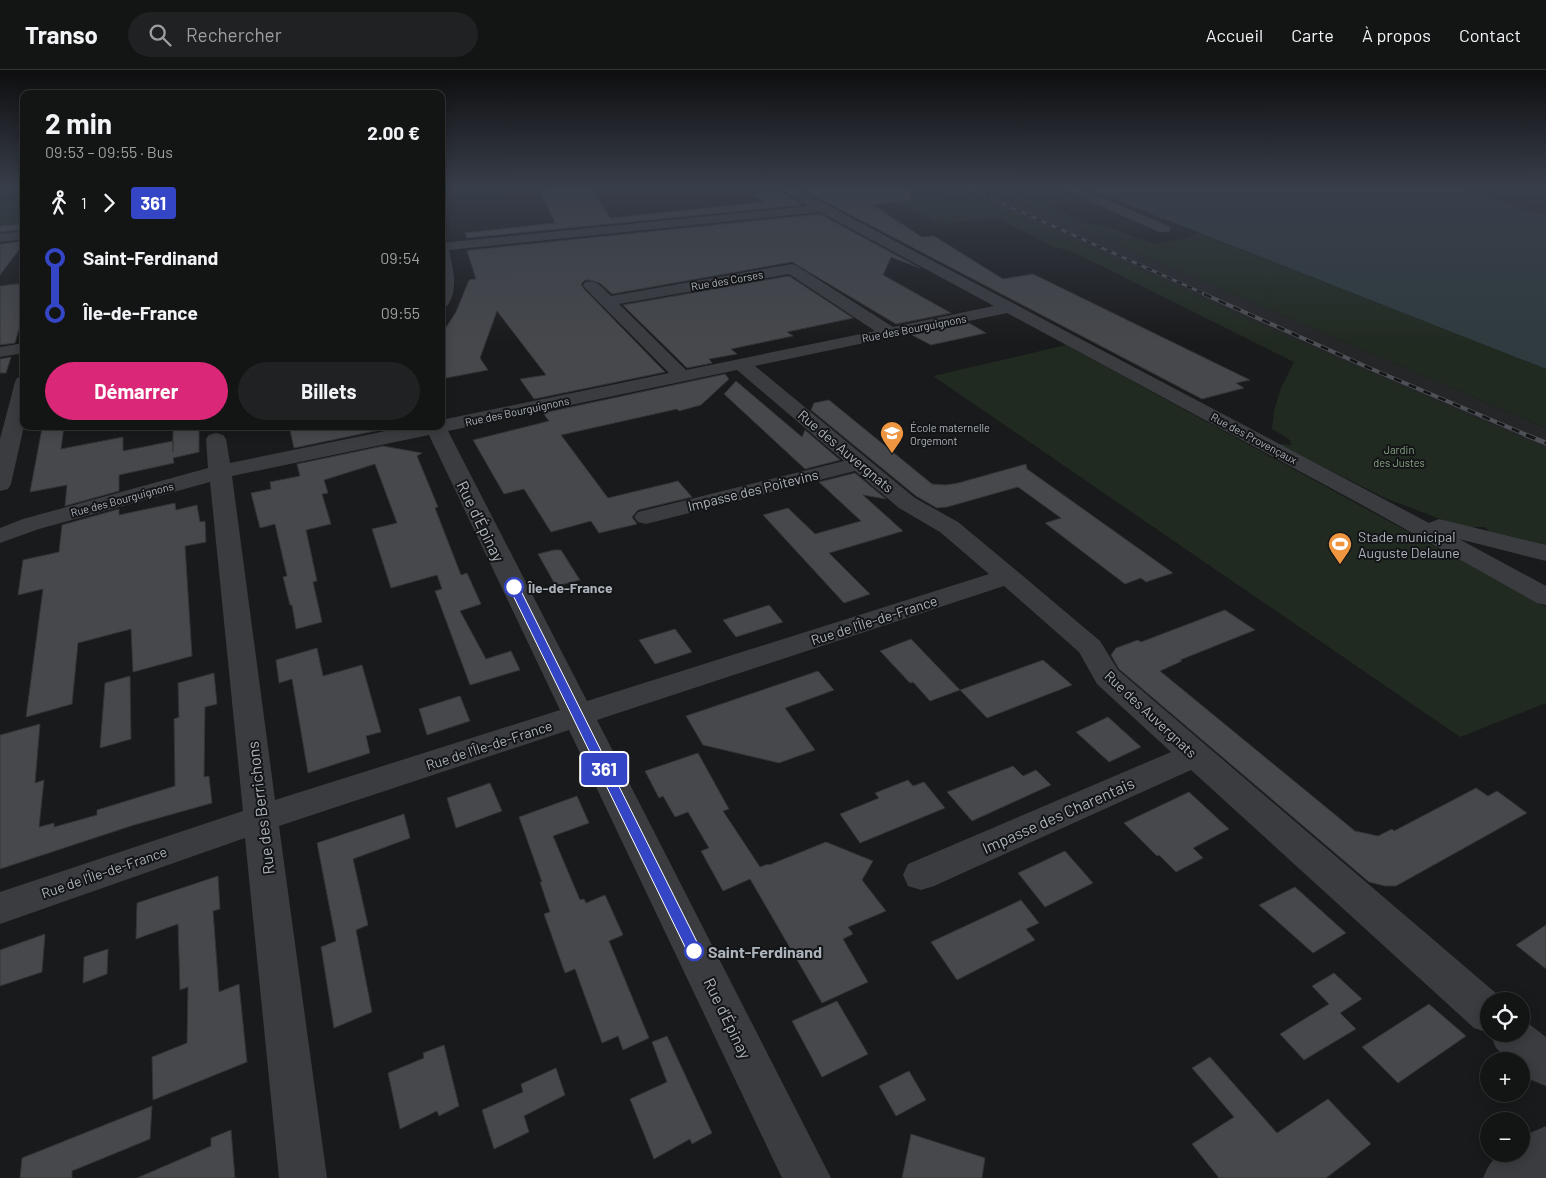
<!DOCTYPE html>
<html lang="fr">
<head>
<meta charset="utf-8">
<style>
	:root { --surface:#131414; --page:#202122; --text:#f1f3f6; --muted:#9d9ea0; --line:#323334; --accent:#db2777 }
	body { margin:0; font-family:Barlow,sans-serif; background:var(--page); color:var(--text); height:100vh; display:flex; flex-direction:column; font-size:19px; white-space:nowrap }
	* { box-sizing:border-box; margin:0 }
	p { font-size:16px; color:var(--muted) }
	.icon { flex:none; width:28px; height:28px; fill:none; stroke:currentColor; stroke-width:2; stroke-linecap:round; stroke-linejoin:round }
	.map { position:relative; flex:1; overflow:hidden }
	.side { position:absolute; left:20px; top:20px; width:425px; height:340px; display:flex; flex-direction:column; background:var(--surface); border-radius:10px; box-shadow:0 2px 12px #0003,0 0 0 1px var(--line) }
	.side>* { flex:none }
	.badge { padding:0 10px; border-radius:4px; font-size:18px; line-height:32px }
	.tools { position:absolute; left:1480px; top:922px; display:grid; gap:10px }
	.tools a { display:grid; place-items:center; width:50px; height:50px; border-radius:50%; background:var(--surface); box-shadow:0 2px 12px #0003,0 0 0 1px var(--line); font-size:25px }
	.map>.badge { position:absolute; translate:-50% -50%; box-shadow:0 0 0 2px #fff }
	.legs { display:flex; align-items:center; gap:8px; height:55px; padding:0 25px; font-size:16px }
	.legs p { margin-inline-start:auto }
	.head { display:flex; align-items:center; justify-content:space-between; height:85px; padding:0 25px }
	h1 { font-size:28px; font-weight:700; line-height:38px }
	.action { display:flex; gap:10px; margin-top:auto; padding:10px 25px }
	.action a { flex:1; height:58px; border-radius:30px; background:var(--accent); color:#fff; font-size:20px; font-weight:700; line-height:58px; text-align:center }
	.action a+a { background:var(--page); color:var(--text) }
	ul { padding:0 25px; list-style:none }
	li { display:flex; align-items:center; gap:18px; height:55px; font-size:19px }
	li i { display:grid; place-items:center; width:8px; height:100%; margin:0 6px; background:currentColor }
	li i::after { content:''; width:12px; height:12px; margin:-6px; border:4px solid; border-radius:50%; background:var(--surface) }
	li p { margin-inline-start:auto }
	li:first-child i { background:linear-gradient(#0000 50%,currentColor 0) }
	li:last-child i { background:linear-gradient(currentColor 50%,#0000 0) }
	header { display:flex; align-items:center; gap:30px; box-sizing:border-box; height:70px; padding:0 25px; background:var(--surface); border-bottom:1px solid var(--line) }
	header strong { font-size:24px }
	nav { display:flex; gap:28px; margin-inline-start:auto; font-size:18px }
	.search { width:350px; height:45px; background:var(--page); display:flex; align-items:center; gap:12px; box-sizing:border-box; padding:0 18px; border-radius:28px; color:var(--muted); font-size:19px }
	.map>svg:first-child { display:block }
	.built { fill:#252628 }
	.green { fill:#212a21 }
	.water { fill:#2f3b3f }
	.building { fill:#46484b; stroke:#333437 }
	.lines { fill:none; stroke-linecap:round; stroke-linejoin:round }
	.minor { fill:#3a3c40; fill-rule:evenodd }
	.rail-far2-casing { stroke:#4d5155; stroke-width:3 }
	.rail-far1-casing { stroke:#4d5155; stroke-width:4 }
	.rail-casing { stroke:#4d5155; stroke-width:5 }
	.rail-far2 { stroke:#141517; stroke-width:2; stroke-dasharray:5.5; stroke-linecap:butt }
	.rail-far1 { stroke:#141517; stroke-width:2.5; stroke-dasharray:8; stroke-linecap:butt }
	.rail { stroke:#141517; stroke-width:3; stroke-dasharray:10; stroke-linecap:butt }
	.line-1 { fill:#3445c6; stroke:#fff }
	.stop-1-dot { fill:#fff; stroke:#3445c6; stroke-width:2.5 }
	.labels { text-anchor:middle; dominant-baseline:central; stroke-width:4; stroke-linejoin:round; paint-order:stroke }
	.far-street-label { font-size:11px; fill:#acb3bb; stroke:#141517 }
	.far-poi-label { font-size:11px; fill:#acb3bb; stroke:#141517; text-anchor:start }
	.far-park-label { font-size:11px; fill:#87a584; stroke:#141517 }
	.street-label { font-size:14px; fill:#acb3bb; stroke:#141517 }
	.poi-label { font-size:14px; fill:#acb3bb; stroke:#141517; text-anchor:start }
	.stop-label { font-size:14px; font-weight:bold; fill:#acb3bb; stroke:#141517; text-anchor:start }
	.near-street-label { font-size:16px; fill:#acb3bb; stroke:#141517 }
	.near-stop-label { font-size:16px; font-weight:bold; fill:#acb3bb; stroke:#141517; text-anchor:start }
</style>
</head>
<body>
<header>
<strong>Transo</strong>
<div class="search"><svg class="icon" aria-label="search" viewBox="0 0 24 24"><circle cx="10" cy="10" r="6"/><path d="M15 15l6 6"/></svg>Rechercher</div>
<nav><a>Accueil</a><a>Carte</a><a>À propos</a><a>Contact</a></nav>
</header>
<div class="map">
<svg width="1546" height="1108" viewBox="0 0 1546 1108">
	<rect width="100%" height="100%" fill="#191a1b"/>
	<g class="built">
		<path d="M948,117H982L1546,358V387Z"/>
		<path d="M1455,117H1546V146L1508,134Z"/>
	</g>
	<g class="green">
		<path d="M24,117V161L0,164V118Z"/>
		<path d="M946,117H959L1302,273L1546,378V481L1500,471L1485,457H1461L1385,428L1278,374L1292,375L1289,369L1272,359L1274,341L1281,318L1294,292L1075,183L1052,176L999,149L941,154L892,132L954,121Z"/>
		<path d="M982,117H1083L1106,126L1049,136L1088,154L1103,155L1155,174L1182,169L1199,163L1546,299V358Z"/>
		<path d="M1066,275L1546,537V633L1460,667L933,306Z"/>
	</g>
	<path class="water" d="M1083,117H1455L1546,146V299Z"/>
	<g class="building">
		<path d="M550,117H591L610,148L765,132L754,124L780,121L802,135L467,168L465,163L555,153L540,121L551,120Z"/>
		<path d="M814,117H910L911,129L873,135L922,167L934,166L1003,209L1033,204L1250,310L1236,313L1244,318L1202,329L801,119Z"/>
		<path d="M820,144L920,198L891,187L883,205L951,243L896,254L792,192L612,224L600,213L589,210H585L581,214L584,219L665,302L534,329L520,309L546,305L497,241L480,288L488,300L441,309V265L456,242L469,210L476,209L467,181L471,180Z"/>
		<path d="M24,154V159L0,162V156Z"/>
		<path d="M24,171V173L0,205V174Z"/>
		<path d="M789,206L853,248L787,262L793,266L731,279L737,284L709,289L712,293L687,298L623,235Z"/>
		<path d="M24,213V241L15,273L0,275V216Z"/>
		<path d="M969,253L986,263L931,275L912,265Z"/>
		<path d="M11,287L6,303H0V289Z"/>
		<path d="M725,304L729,309L701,335L679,341L677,339L561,365L608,428L678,411L692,427L638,440L632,447L637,454L599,463L591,451L551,462L524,419L504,424L473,370L549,351L543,343Z"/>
		<path d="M736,311L802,367L805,360L840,390L805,399L724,324Z"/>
		<path d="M829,330L932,414L946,415L958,413L1026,394L1027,399L1173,503L1146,512L1141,508L1125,514L1045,453L1061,448L1018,417L947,437L937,438L916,426L811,340L814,333Z"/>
		<path d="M53,356H64L61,379L123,367V381L173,371V382V356H199V382L173,388L174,393L119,405V421L65,436L67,415L30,422L42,358Z"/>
		<path d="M289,356H386L380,360L294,378Z"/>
		<path d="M383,376L422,383L417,386L438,437L435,438L461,505L467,503L481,534L460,541L486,589L511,581L520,600L470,615L435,521L442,519L437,505L391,518L372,459L397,453L375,394L324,410L328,423L322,424L331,454L306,460L317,511L313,512L322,552L296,559L292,535H290L283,507L287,506L275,454L260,458L251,423L271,419L270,412L300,406L297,394Z"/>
		<path d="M855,403L886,429L863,425L903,461L829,483L870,524L844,533L763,445L788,438L815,464L861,451L819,412Z"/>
		<path d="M175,433L176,440L197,435L200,452L205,451L206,472L185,476L192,586L133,602L131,559L78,573L72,634L26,647L43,519L18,525L23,490L59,482L62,455L119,439V445Z"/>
		<path d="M554,480H561L580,510L556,516L538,484Z"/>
		<path d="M769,535L783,552L736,567L723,550Z"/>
		<path d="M1225,540L1255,560L1180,590L1182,591L1160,601L1355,761L1378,766L1392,759L1394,761L1476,718L1488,726L1497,721L1527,743L1396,816H1385L1369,812L1119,599L1111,585L1116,578L1138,570L1141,572Z"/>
		<path d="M675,559L692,582L655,594L639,570Z"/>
		<path d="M911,569L960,620L930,631L913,612L910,613L880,581Z"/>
		<path d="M317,578L323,606L362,595L381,662L366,666L370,683L308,703L292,609L279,613L276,590Z"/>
		<path d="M1043,590L1072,615L987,648L960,620Z"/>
		<path d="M818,601L834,620L785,638L815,680L779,693L703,675L686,646Z"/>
		<path d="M214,603L217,634L205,637L204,707L209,706L212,733L134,755L0,799V665L40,654L35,713L44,710L39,757L54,753V757L97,745V740L175,716L174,649L179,647L178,613Z"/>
		<path d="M130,606L131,669L100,678L105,613Z"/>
		<path d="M460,626L470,651L427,665L419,639Z"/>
		<path d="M1108,647L1141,677L1109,692L1076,662Z"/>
		<path d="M698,683L729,739L723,741L760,797L768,794L769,795L826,772L873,791L862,810L886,841L848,857L853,864L843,869L868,912L822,933L750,809L723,821L701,781L709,778L688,742L675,747L663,726L659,728L645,701Z"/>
		<path d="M1013,696L1023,706L1036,700L1051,715L972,751L947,722Z"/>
		<path d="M908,710L913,716L924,712L945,738L860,773L840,744L879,728L875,723Z"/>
		<path d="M490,713L502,741L456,758L447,728Z"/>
		<path d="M1189,722L1229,759L1193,778L1203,788L1176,802L1159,785L1157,786L1124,753Z"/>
		<path d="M577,726L589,753L553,766L580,830L584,829L586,833L605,825L623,865L609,871L649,968L623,980L618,966L602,973L575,899L565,903L544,844L550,842L540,812H542L519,747Z"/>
		<path d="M404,744L410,768L353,789L368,855L356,860L372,942L334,958L321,877L336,871L317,773Z"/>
		<path d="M1065,781L1093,813L1045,837L1018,803Z"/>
		<path d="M218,806L220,839L213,841L219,922L239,914L247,992L153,1030L152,987L187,973L188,917L180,920L178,854L136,869L137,833Z"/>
		<path d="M1295,817L1346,863L1313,883L1259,835Z"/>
		<path d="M1021,830L1039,853L1026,859L1035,870L957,910L931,872Z"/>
		<path d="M1546,855V899L1516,875Z"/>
		<path d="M45,864L42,902L0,916V880Z"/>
		<path d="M108,879L107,904L83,913L84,887Z"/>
		<path d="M1334,903L1362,929L1340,943L1356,959L1304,990L1280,964L1329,934L1312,916Z"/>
		<path d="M837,931L868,984L822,1007L792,951Z"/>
		<path d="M1429,934L1466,966L1398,1013L1362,977Z"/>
		<path d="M667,966L712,1063L692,1074L690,1069L654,1089L630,1029L667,1012L652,972Z"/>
		<path d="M444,975L459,1036L439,1046L437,1041L400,1059L388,1003L424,988L423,983Z"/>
		<path d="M1210,987L1277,1063L1328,1029L1371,1074L1326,1108H1219L1192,1074L1234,1047L1192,998Z"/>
		<path d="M556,998L565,1025L524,1046L529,1062L494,1079L482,1040L523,1022L521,1014Z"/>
		<path d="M909,1001L926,1030L896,1046L879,1016Z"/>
		<path d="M152,1036L150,1069L72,1101V1108H20L22,1088Z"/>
		<path d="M231,1060L235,1108H137L211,1076V1068Z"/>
		<path d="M911,1064L985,1088L982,1108H902Z"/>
	</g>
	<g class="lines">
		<g class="minor">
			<path d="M777,117H793L1429,453L1439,449L1546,475V491L1459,469L1546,516V535L1537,533L1364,436L1007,243L755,296L915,428L958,452L1017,501L1100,571L1118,600L1504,930L1489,931V963L1474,958L1191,700L934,816L921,820L908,816L903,805L908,794L1171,682L1097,614L1079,582L1004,516L597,650L831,1108H782L569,660L279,756L327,1108H279L245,768L0,854V822L243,741L210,412L39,459L0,473V458L23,449L208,398L206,369L209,365L216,363L223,365L226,369L230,393L410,356H441V350L669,303L585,218L583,215L585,212C597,209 603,218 611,226L792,194L797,196L893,257L994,236L820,142L449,180C453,200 459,219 447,236L441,238V173L808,136ZM789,204L875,261L686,300L619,234ZM737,300L844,391L638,442L634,447L638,452L646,454L855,401L899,438L940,462L989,504L587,631L448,361ZM429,365L560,640L275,730L232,406Z"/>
			<path d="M1058,117H1076L1169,156L1171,159L1169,162H1159Z"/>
			<path d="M24,161V169L0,172V164Z"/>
			<path d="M24,273V283L0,287V277Z"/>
			<path d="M24,306V356L11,414L8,419L0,421V369L15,312L17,308Z"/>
			<path d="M1521,948L1546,967V1016L1531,1010L1521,1001V991H1510L1496,978L1490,964H1521Z"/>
			<path d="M1546,1056V1108H1483C1493,1085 1497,1084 1521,1084V1069L1530,1063Z"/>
		</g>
		<g class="rail-far2-casing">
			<path id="rail-far2" d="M966,117L1207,225"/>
		</g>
		<g class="rail-far1-casing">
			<path id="rail-far1" d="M1204,224L1367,297L1529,366"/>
		</g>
		<g class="rail-casing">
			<path id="rail" d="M1526,365L1546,373"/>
		</g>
		<use href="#rail-far2" class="rail-far2"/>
		<use href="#rail-far1" class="rail-far1"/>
		<use href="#rail" class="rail"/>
	</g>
	<linearGradient id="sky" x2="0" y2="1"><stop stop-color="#0e0e0f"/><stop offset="0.43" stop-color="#383e4a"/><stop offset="1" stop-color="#383e4a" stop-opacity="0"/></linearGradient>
	<rect width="1546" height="273" fill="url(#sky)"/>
	<path class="line-1" d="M514,514L519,517L699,876L701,881L699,885L694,887L689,885L509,517Z"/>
	<defs>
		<g id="school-pin" transform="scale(1.25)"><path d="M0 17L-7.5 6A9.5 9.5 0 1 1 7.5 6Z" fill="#ee953f" stroke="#141517"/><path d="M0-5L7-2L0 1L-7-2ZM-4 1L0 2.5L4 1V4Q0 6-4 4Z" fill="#fff"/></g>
		<g id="stadium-pin" transform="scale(1.25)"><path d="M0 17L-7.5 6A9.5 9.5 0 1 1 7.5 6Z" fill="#ee953f" stroke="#141517"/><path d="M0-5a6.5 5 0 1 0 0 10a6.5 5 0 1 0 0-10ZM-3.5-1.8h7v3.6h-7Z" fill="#fff"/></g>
	</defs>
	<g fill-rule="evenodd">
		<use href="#school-pin" x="892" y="363"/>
		<use href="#stadium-pin" x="1340" y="474"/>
	</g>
	<g class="stop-1-dot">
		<circle cx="514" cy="517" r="9"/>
		<circle cx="694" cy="881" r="9"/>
	</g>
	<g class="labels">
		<g class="far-street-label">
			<text transform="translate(727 210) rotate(-10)">Rue des Corses</text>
			<text transform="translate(914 258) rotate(-11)">Rue des Bourguignons</text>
			<text transform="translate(517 341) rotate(-12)">Rue des Bourguignons</text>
			<text transform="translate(1254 368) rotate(28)">Rue des Provençaux</text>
			<text transform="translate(122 429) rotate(-15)">Rue des Bourguignons</text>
		</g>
		<g class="far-poi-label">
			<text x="910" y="357">École maternelle<tspan x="910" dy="13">Orgemont</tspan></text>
		</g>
		<g class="far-park-label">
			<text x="1399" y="379">Jardin<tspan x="1399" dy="13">des Justes</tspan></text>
		</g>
		<g class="street-label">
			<text transform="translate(846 381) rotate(40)">Rue des Auvergnats</text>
			<text transform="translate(753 420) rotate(-14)">Impasse des Poitevins</text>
			<text transform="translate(874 550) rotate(-18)">Rue de l'Île-de-France</text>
			<text transform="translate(1151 644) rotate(43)">Rue des Auvergnats</text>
			<text transform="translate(489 675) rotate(-18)">Rue de l'Île-de-France</text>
			<text transform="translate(104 802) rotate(-19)">Rue de l'Île-de-France</text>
		</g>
		<g class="poi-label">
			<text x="1358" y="466">Stade municipal<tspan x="1358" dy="16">Auguste Delaune</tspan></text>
		</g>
		<g class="stop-label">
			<text x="528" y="517">Île-de-France</text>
		</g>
		<g class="near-street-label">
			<text transform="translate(481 451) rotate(64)">Rue d'Épinay</text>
			<text transform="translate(260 738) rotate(-97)">Rue des Berrichons</text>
			<text transform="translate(1058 745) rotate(-24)">Impasse des Charentais</text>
			<text transform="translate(728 948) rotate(64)">Rue d'Épinay</text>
		</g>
		<g class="near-stop-label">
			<text x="708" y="881">Saint-Ferdinand</text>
		</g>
	</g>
</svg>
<div class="tools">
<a><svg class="icon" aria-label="locate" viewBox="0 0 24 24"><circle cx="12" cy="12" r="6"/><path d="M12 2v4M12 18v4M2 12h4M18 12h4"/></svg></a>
<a>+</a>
<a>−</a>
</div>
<b class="badge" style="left:604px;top:699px;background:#3445c6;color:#fff">361</b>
<section class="side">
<div class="head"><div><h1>2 min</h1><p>09:53 – 09:55 · Bus</p></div><b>2.00 €</b></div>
<div class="legs"><svg class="icon" aria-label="walk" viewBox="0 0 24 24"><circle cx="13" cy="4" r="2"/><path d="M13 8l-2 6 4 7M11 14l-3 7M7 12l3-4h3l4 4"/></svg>1<svg class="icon" aria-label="forward" viewBox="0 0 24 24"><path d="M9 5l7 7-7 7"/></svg><b class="badge" style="background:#3445c6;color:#fff">361</b></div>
<ul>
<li><i style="color:#3445c6"></i><b>Saint-Ferdinand</b><p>09:54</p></li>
<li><i style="color:#3445c6"></i><b>Île-de-France</b><p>09:55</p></li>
</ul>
<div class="action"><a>Démarrer</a><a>Billets</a></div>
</section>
</div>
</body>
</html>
